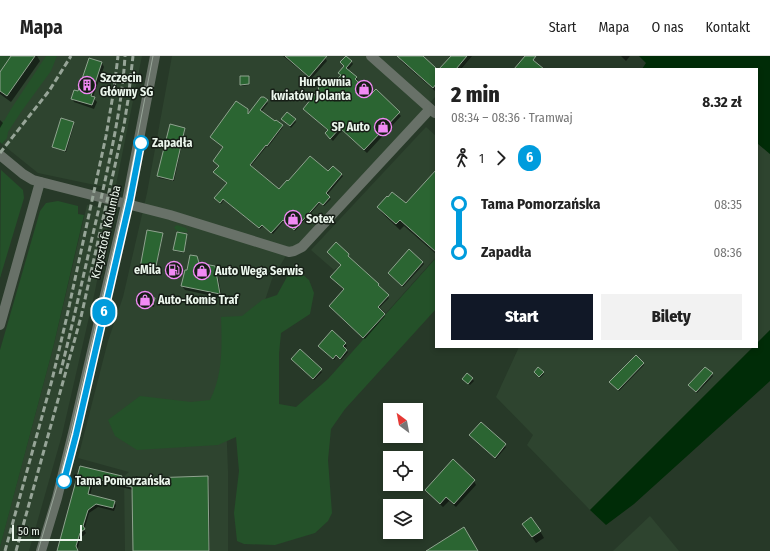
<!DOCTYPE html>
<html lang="pl">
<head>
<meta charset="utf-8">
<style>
	:root { --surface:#fff; --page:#f2f2f2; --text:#222; --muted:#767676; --line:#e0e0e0; --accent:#111827 }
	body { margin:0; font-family:"Fira Sans Condensed",sans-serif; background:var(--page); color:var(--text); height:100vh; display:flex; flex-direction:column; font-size:15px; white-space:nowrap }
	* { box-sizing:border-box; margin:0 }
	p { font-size:13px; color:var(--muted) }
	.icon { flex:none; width:22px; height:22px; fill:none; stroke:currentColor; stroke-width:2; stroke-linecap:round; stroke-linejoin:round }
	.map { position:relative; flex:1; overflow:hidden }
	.sheet { position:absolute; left:435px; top:12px; width:323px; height:280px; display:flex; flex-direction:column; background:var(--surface); border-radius:0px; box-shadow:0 2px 6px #0003 }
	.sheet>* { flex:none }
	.badge { padding:0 8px; border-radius:13px; font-size:14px; line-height:26px }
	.needle { width:26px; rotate:328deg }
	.controls { position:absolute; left:383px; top:347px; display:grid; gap:8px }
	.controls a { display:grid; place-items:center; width:40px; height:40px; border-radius:0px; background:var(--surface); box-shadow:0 2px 6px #0003; font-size:20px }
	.scale { position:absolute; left:12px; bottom:10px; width:70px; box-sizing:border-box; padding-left:4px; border:2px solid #ebf6ec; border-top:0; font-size:11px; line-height:14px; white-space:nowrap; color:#ebf6ec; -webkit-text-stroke:3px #161e16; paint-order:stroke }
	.map>.badge { position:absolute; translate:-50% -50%; box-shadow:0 0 0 2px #fff }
	.legs { display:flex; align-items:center; gap:6px; height:44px; padding:0 16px; font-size:13px }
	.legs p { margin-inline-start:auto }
	.headline { display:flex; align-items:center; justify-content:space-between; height:68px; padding:0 16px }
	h1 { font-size:22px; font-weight:800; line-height:30px }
	.action { display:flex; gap:8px; margin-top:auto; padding:8px 16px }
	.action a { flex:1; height:46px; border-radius:0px; background:var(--accent); color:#fff; font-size:16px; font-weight:800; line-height:46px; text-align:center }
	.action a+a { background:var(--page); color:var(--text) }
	ul { padding:0 16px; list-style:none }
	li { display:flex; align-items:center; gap:14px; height:48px; font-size:15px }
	li i { display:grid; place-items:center; width:6px; height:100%; margin:0 5px; background:currentColor }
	li i::after { content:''; width:10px; height:10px; margin:-5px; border:3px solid; border-radius:50%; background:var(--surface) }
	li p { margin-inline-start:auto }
	li:first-child i { background:linear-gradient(#0000 50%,currentColor 0) }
	li:last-child i { background:linear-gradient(currentColor 50%,#0000 0) }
	header { display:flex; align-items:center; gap:24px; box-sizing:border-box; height:56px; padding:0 20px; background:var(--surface); border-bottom:1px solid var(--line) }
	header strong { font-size:19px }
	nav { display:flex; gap:22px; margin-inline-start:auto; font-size:14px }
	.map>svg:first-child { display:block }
	.built { fill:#2e442f }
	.green { fill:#245129 }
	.water { fill:#002c07 }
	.shadow { fill:#0007 }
	.building { fill:#2b6532; stroke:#8fa38f }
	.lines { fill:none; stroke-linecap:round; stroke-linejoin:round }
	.minor { stroke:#687168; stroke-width:10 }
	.tram { stroke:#97a598; stroke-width:1 }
	.rail { stroke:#97a598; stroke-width:3; stroke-dasharray:6 3; stroke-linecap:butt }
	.line-1-casing { stroke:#fff; stroke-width:9 }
	.line-1 { stroke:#009cdd; stroke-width:6 }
	.stop-1-dot { fill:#fff; stroke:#009cdd; stroke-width:2 }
	.labels { text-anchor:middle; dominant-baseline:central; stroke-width:3; stroke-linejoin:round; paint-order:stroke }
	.poi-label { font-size:12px; font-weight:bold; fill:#ebf6ec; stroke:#161e16; text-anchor:start }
	.stop-label { font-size:12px; font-weight:bold; fill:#ebf6ec; stroke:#161e16; text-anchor:start }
	.street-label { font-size:12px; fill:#ebf6ec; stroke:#161e16 }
</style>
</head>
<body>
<header>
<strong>Mapa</strong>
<nav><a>Start</a><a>Mapa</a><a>O nas</a><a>Kontakt</a></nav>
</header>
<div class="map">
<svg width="770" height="495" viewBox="0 0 770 495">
	<rect width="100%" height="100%" fill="#273928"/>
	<g class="built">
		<path d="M0,0H142L115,134L114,133L38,117L2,88L5,85L0,81Z"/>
		<path d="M172,0H471L460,13H436V40L308,178L300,187L290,193L272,223L226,363L228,415V495H125L124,420L129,416L78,402L108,285L123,241L147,137Z"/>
		<path d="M426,71L436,80V201L386,257L336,212L334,214L311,194Z"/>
		<path d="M757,87L770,98V274L757,287Z"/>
		<path d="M87,149L111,153L95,235L62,379L29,495H0V490L53,292Z"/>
		<path d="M519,291H753L590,454L527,389L533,379L496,341Z"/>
		<path d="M650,460L679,495H613Z"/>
	</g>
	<g class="green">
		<path d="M0,0H11L0,16Z"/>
		<path d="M46,0H57L51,15L21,56L8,76L7,82L2,88L0,86V70L3,65H4L11,53Z"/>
		<path d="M1,114L23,134L24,142L0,222Z"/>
		<path d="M58,145L78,150V158L84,159L53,292L0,491V294L40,155L46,147Z"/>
		<path d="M177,169L186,172L188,176C183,177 176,176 174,171Z"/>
		<path d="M436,202V253L345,353L331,373L328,404L332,457L328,465L315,477L275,489L244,488L237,485L234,457L239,415L236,381L218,389L137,394L115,380L108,364L140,340L191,346L210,344C223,319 222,289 221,261L242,260L262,244L277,239L293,210L309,224L314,237L310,258L281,277L279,298V348L296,351L328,323Z"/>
	</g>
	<g class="water">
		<path d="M639,0H770V98L757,87V13H642L646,7Z"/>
		<path d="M770,274V325L634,448L606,469L590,454L753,291H757V287Z"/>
	</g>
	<g class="shadow">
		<path d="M13,0H37L40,5L11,46L0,38V18Z"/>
		<path d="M283,0H324L327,5L311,23Z"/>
		<path d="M400,0H421L436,13L435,35L401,5L399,1Z"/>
		<path d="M452,0H472L461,13H441Z"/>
		<path d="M621,0H630L626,5Z"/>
		<path d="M351,5L353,8L348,14L356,21L358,24L357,26L372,39L376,35L401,60L367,97L342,74L333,85L326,78L328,75L304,53L330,33L341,20L340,17L345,11L341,6Z"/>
		<path d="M102,7L104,11L93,41L97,46L94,53L74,46L72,42L79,37Z"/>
		<path d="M248,21L249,29L242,30L241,29Z"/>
		<path d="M262,41L268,47L261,56L283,71L268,91L267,90L250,111L279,134L289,126L328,117L333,111L343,120L327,139L331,143L324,150L320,147L295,175L284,165L273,178L263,170L260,173L224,144L221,148L215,143L227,127L215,117L219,110L214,105L224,92L211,81L248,54L249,59Z"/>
		<path d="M282,63L295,64L296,66L291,72Z"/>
		<path d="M0,64L3,67L0,72Z"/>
		<path d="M73,67L74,69L66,96L54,92L53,91Z"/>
		<path d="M184,72L185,74L174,125L159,122L158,120Z"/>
		<path d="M436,115V198L404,170L400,174L382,157L378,151L407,148Z"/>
		<path d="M162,177L163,179L155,216L142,214L141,212Z"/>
		<path d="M186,179L187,180L184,197L175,195L174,193Z"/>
		<path d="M348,199L349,200L348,202L378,229L389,242L378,253L385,260L365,283L330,251L345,234L332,222Z"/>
		<path d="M423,206L424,208L403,231L389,218Z"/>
		<path d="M199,208L214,211L217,215L222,242L185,234L182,230Z"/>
		<path d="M142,241L154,243L155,245L154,251L142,248L141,246Z"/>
		<path d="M332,275L347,290L344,292L348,296L341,304L337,300L334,304L320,291Z"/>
		<path d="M300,295L322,316L314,324L292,304Z"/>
		<path d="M643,307L644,309L619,335L611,328Z"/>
		<path d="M543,316L544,318L540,322L536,318Z"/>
		<path d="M467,318L474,325L470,329L464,324Z"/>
		<path d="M712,318L713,320L697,337L690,331Z"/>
		<path d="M481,367L506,391L496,403L472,381Z"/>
		<path d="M81,411L121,421L123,424L207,421L209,425L210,495H134L133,434L94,424L90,439L114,446L116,449L114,455L98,451L89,457L84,474L86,477L83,480H81L77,495H60Z"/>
		<path d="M474,425L476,429L456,451L449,445L443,451L429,438L427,434Z"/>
		<path d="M523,468L540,475L544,482L536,487Z"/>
	</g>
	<g class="building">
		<path d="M11,0H35L7,40L0,35V16Z"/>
		<path d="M285,0H327L309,21Z"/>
		<path d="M346,0L352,5L346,12L357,21L355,23L371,38L376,33L400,56L364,94L340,72L330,83L325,77L328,74L303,53L319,33L318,32L323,26L330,31L341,19L338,17L344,10L340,6Z"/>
		<path d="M397,0H423L436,12V28L433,32Z"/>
		<path d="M451,0H467L456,13H439Z"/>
		<path d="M525,0H536L533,4L544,13H514Z"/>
		<path d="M89,2L102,6L91,40L95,41L92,49L71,43L74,34L78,35Z"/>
		<path d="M240,20H249V28L240,29Z"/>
		<path d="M261,41H264L268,44L260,54L275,65L276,64L283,69L267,90L266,89L250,109L279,133L287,124L288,125L310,100L328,115L333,110L342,118L326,137L330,141L323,149L319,146L294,174L283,164L271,177L262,169L259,172L223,143L220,147L214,142L227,127L213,116L219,110L213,105L223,91L210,81L236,45L248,53V58Z"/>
		<path d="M287,56L296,63L290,70L281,63Z"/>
		<path d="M61,62L74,66L65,95L52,91Z"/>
		<path d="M170,68L185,72L173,124L157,120Z"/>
		<path d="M436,114V196L400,164L396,168L377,151L387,140L388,141L392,136L406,147Z"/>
		<path d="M147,174L163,177L155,215L140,212Z"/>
		<path d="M177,176L187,178L184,196L173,194Z"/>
		<path d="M336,186L349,198L348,200L379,228L378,229L389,239L378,251L385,258L363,282L329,250L344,233L330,221L341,209L327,196Z"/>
		<path d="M409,193L423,206L402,230L388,217Z"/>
		<path d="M190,199L197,200L199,207L215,210L220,238L181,230L185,214H187Z"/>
		<path d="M141,239L155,242L153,249L140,246Z"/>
		<path d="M332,274L346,287L343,290L347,294L340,303L336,299L333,303L318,290Z"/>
		<path d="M300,293L322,313L313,323L291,303Z"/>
		<path d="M636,299L644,307L618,334L609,326Z"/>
		<path d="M538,311L544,316L539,321L534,316Z"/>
		<path d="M705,311L713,317L696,336L688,329Z"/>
		<path d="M467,317L473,322L468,328L462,323Z"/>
		<path d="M481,366L506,388L495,402L469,379Z"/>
		<path d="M453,403L475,424L454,448L446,441L440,448L425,434Z"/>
		<path d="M80,410L122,420L121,423L208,420L209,495H133L132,431L92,422L88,438L115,445L113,452L96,448L88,454L83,470L85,473L82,475L81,477H80L76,490L78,495H57Z"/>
		<path d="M531,461L541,475L532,481L522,468Z"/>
		<path d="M464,471L478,495H426Z"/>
	</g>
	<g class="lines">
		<g class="minor">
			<path d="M371,0L435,57"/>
			<path d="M0,99L23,118L33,124L170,159L289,196L294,195L302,191L430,53"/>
			<path d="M0,269L40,126"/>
			<path d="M41,495L57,442L74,373L128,140L155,0"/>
		</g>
		<path class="tram" d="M38,495L60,420L72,371L128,130L153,0"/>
		<g class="rail">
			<path d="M0,97L49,35L71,0"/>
			<path d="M60,318C74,263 86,208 99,152C110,102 122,51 125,0"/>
			<path d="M5,495L52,324L67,260L106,80L114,33L118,0"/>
			<path d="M16,495L81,261L124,69L128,44L133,0"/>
		</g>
	</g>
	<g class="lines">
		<g class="line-1-casing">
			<path id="line-1" d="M64,425L76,379L130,144L141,87"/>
		</g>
		<use href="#line-1" class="line-1"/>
	</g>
	<defs>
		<g id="building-ring" transform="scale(0.9)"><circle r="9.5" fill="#161e16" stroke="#f18af4" stroke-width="1.5"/><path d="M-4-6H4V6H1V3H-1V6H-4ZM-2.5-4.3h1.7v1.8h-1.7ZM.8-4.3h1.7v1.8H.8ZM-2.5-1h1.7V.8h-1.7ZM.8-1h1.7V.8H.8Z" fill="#f18af4"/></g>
		<g id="shop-ring" transform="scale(0.9)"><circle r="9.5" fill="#161e16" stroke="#f18af4" stroke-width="1.5"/><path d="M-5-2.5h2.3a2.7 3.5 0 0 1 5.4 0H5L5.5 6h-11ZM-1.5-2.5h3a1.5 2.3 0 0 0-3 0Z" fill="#f18af4"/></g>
		<g id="fuel-ring" transform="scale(0.9)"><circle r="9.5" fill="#161e16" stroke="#f18af4" stroke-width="1.5"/><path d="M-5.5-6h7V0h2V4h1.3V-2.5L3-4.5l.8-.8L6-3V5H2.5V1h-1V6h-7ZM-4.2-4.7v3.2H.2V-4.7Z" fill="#f18af4"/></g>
	</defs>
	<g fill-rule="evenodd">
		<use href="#building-ring" x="87" y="29"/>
		<use href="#shop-ring" x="364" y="33"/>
		<use href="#shop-ring" x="383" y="71"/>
		<use href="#shop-ring" x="293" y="163"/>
		<use href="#fuel-ring" x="174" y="214"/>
		<use href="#shop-ring" x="202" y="215"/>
		<use href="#shop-ring" x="145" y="244"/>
	</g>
	<g class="stop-1-dot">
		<circle cx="141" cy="87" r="7"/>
		<circle cx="64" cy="425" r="7"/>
	</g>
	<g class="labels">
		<g class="poi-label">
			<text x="100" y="22">Szczecin<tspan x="100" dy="14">Główny SG</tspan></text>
			<text x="351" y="26" text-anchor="end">Hurtownia<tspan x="351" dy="14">kwiatów Jolanta</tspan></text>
			<text x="370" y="71" text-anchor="end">SP Auto</text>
			<text x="306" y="163">Sotex</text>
			<text x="161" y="214" text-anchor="end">eMila</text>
			<text x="215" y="215">Auto Wega Serwis</text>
			<text x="158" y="244">Auto-Komis Traf</text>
		</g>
		<g class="stop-label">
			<text x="152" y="87">Zapadła</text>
			<text x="75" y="425">Tama Pomorzańska</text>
		</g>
		<g class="street-label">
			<text transform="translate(106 176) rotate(-77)">Krzysztofa Kolumba</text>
		</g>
	</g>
</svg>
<div class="controls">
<a><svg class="needle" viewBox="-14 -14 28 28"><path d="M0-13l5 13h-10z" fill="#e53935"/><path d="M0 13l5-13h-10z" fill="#767676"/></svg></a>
<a><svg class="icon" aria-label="locate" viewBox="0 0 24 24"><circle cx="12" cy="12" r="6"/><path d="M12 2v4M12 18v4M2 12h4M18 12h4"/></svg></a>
<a><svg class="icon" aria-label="layers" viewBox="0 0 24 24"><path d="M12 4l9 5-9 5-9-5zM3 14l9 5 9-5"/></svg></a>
</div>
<div class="scale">50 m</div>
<b class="badge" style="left:104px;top:256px;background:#009cdd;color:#fff">6</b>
<section class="sheet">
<div class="headline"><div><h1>2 min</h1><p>08:34 – 08:36 · Tramwaj</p></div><b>8.32 zł</b></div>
<div class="legs"><svg class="icon" aria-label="walk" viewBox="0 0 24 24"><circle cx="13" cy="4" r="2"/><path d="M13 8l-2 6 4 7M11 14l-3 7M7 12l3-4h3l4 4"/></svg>1<svg class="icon" aria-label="forward" viewBox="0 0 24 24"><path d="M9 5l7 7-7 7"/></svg><b class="badge" style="background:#009cdd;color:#fff">6</b></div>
<ul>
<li><i style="color:#009cdd"></i><b>Tama Pomorzańska</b><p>08:35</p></li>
<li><i style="color:#009cdd"></i><b>Zapadła</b><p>08:36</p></li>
</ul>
<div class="action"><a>Start</a><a>Bilety</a></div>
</section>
</div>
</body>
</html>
